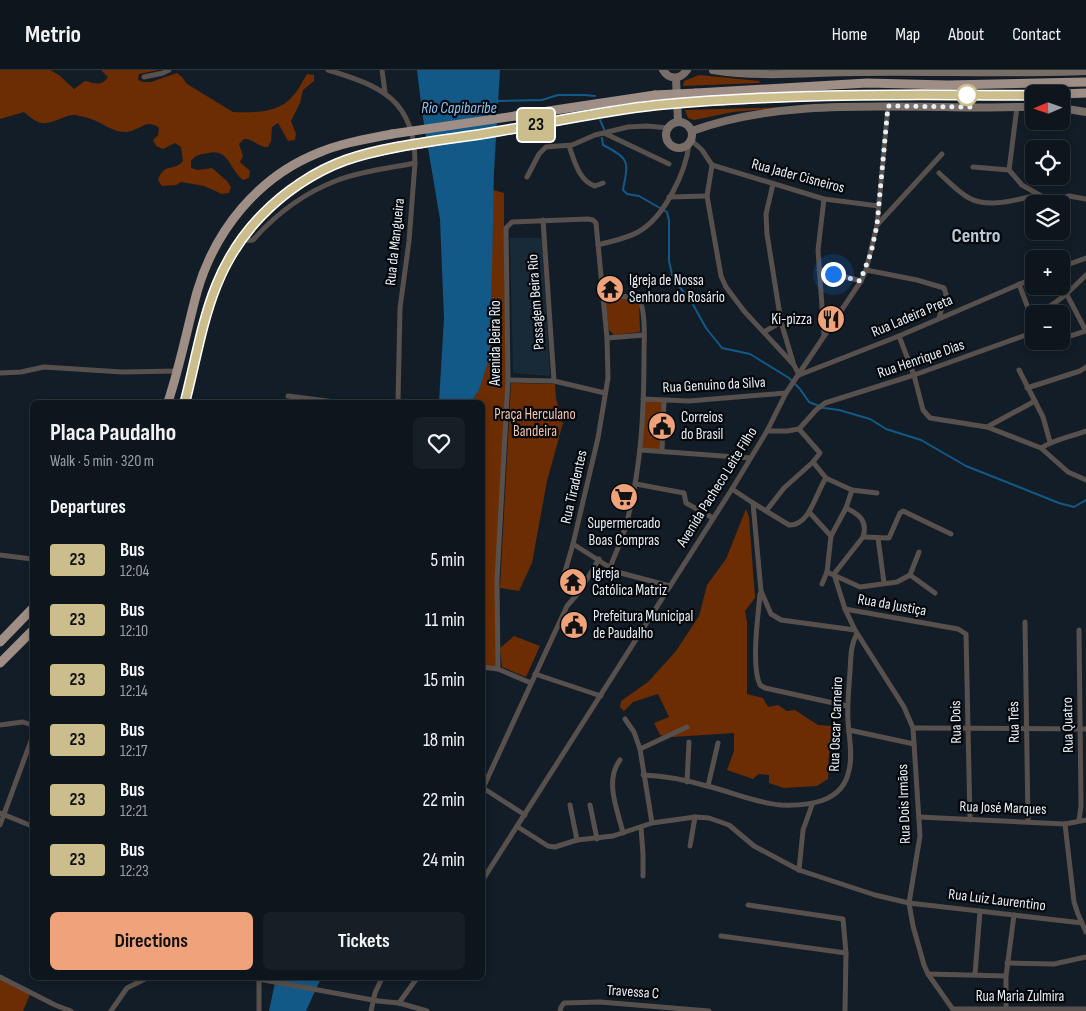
<!DOCTYPE html>
<html lang="en">
<head>
<meta charset="utf-8">
<style>
	:root { --surface:#0e161d; --page:#171f26; --text:#f1f3f6; --muted:#9b9fa4; --line:#2e353b; --accent:#f0a27a }
	body { margin:0; font-family:"Sofia Sans Condensed",sans-serif; background:var(--page); color:var(--text); height:100vh; display:flex; flex-direction:column; font-size:19px; white-space:nowrap }
	* { box-sizing:border-box; margin:0 }
	p { font-size:16px; color:var(--muted) }
	.icon { flex:none; width:28px; height:28px; fill:none; stroke:currentColor; stroke-width:2; stroke-linecap:round; stroke-linejoin:round }
	.map { position:relative; flex:1; overflow:hidden }
	.details { position:absolute; left:30px; top:330px; width:455px; height:580px; display:flex; flex-direction:column; background:var(--surface); border-radius:8px; box-shadow:0 2px 8px #0003,0 0 0 1px var(--line) }
	.details>* { flex:none }
	.badge { padding:0 10px; border-radius:4px; font-size:18px; line-height:32px }
	.needle { width:32px; rotate:268deg }
	.fabs { position:absolute; left:1025px; top:15px; display:grid; gap:10px }
	.fabs a { display:grid; place-items:center; width:45px; height:45px; border-radius:8px; background:var(--surface); box-shadow:0 2px 8px #0003,0 0 0 1px var(--line); font-size:25px }
	.you { position:absolute; width:25px; height:25px; margin:-12px; border:4px solid #fff; border-radius:50%; background:#1a73e8; box-shadow:0 0 0 8px #1a73e833 }
	.map>.badge { position:absolute; translate:-50% -50%; box-shadow:0 0 0 2px #fff }
	h2 { padding:0 20px; font-size:19px; line-height:45px }
	.round { display:grid; place-items:center; flex:none; width:52px; height:52px; border-radius:8px; background:var(--page) }
	.summary { display:flex; align-items:center; justify-content:space-between; height:85px; padding:0 20px }
	h1 { font-size:24px; font-weight:700; line-height:38px }
	.action { display:flex; gap:10px; margin-top:auto; padding:10px 20px }
	.action a { flex:1; height:58px; border-radius:8px; background:var(--accent); color:#111; font-size:20px; font-weight:700; line-height:58px; text-align:center }
	.action a+a { background:var(--page); color:var(--text) }
	ul { padding:0; list-style:none }
	li { display:flex; align-items:center; gap:15px; height:60px; padding:0 20px }
	li div { flex:1 }
	li b { display:block; font-size:19px }
	li em { font-style:normal }
	li .badge { min-width:55px; font-weight:700; text-align:center }
	header { display:flex; align-items:center; gap:30px; box-sizing:border-box; height:70px; padding:0 25px; background:var(--surface); border-bottom:1px solid var(--line) }
	header strong { font-size:24px }
	nav { display:flex; gap:28px; margin-inline-start:auto; font-size:18px }
	.map>svg:first-child { display:block }
	.built { fill:#182937 }
	.green { fill:#6c2d02 }
	.water { fill:#135987 }
	.lines { fill:none; stroke-linecap:round; stroke-linejoin:round }
	.stream { stroke:#135987; stroke-width:2 }
	.minor { stroke:#57504c; stroke-width:5 }
	.secondary { stroke:#796d68; stroke-width:8 }
	.trunk { stroke:#9e8e86; stroke-width:9 }
	.minor-bridge { stroke:#57504c; stroke-width:5 }
	.trunk-bridge { stroke:#9e8e86; stroke-width:9 }
	.line-casing { stroke:#fff; stroke-width:11 }
	.line { stroke:#ccbe8c; stroke-width:8 }
	.walk { stroke:#e7eff6; stroke-width:5; stroke-dasharray:0 9 }
	.stop-dot { fill:#fff; stroke:#ccbe8c; stroke-width:2.5 }
	.labels { text-anchor:middle; dominant-baseline:central; stroke-width:4.5; stroke-linejoin:round; paint-order:stroke }
	.street-label { font-size:15px; fill:#e7eff6; stroke:#04070b }
	.poi-label { font-size:15px; fill:#e7eff6; stroke:#04070b; text-anchor:start }
	.park-label { font-size:15px; fill:#f4c5ae; stroke:#04070b }
	.water-label { font-size:16px; font-style:italic; fill:#89c5f6; stroke:#04070b }
	.district-label { font-size:20px; font-weight:bold; fill:#b9c9d6; stroke:#04070b }
</style>
</head>
<body>
<header>
<strong>Metrio</strong>
<nav><a>Home</a><a>Map</a><a>About</a><a>Contact</a></nav>
</header>
<div class="map">
<svg width="1086" height="941" viewBox="0 0 1086 941">
	<rect width="100%" height="100%" fill="#121d27"/>
	<path class="built" d="M510,168H542L550,306L513,303Z"/>
	<g class="green">
		<path d="M0,0H50L59,5L74,19L85,11C95,13 101,17 108,7L101,0H159L139,4L138,10L144,12H151L177,3L182,7L187,14L233,42C253,43 278,43 292,27C298,21 302,12 307,4L314,5V11L303,20L300,33L291,51L296,64L295,70L288,71L278,53L272,57L271,71L268,77C258,77 254,69 244,69L239,74L243,86L240,92L250,101L249,108L243,110C229,99 229,78 208,83C200,85 196,84 191,91V98L198,100L212,98L227,111L231,117L229,123L222,124L204,116L181,112L176,115L162,116L158,110C164,92 174,102 183,91L181,77L175,73L163,79L156,76L153,70L158,65L159,58C146,48 141,60 127,62C112,63 103,52 88,48C84,47 77,45 73,45C61,46 48,58 36,51C32,49 28,45 24,42L0,49Z"/>
		<path d="M699,5L760,11L759,13L683,16L684,11Z"/>
		<path d="M789,37L733,42L694,50L688,48L685,40Z"/>
		<path d="M493,120L504,123V161L508,310L496,528L498,599L483,597L482,332H471L479,320L491,252Z"/>
		<path d="M609,228L638,230L639,233L640,262L614,265L609,260L605,230Z"/>
		<path d="M511,313L555,314L556,328L563,353L547,411L532,493L519,521L500,518Z"/>
		<path d="M643,329L664,331L662,380H641Z"/>
		<path d="M746,439L749,447L755,528L745,541L747,552V624L763,628L768,637L778,635L787,641L795,640L818,655L832,656C833,666 829,675 829,685C828,693 829,701 828,709L817,716L784,718L769,713V705L759,704L753,709L727,700L734,681V663L673,667L660,665L654,653L669,647L658,624L633,632L624,641L620,637L621,631L648,612L676,581L699,546L707,515L726,489Z"/>
		<path d="M514,566L540,576L526,607L502,597L500,578Z"/>
		<path d="M0,908L31,922L23,941H0Z"/>
	</g>
	<g class="water">
		<path d="M417,0H500L494,101L491,252L489,289L479,320L471,332H439L444,248L440,149L422,42Z"/>
		<path d="M276,908H321L306,941H269Z"/>
	</g>
	<g class="lines">
		<g class="stream">
			<path d="M496,31L542,30L558,25H585L595,26"/>
			<path d="M600,50L604,59"/>
			<path d="M602,68L603,75C631,89 628,92 623,120L627,124L639,126L667,142L669,150V191L673,209L691,231L706,258L722,278L750,284L789,308L800,319L809,332L824,338L839,340L870,349L886,359L921,370L966,396L1059,433L1074,437L1086,430"/>
		</g>
		<g class="minor">
			<path d="M328,0C381,16 415,30 415,93L409,171L400,238L398,332"/>
			<path d="M382,0L385,22"/>
			<path d="M144,7L163,3L169,0"/>
			<path d="M1017,37L1009,100L1022,115L1043,127L1055,130L1069,126L1086,129"/>
			<path d="M604,63L669,94"/>
			<path d="M691,70L702,80L712,95"/>
			<path d="M569,76C574,90 579,111 595,116L603,113"/>
			<path d="M712,95L707,126L721,206L726,217L744,241L794,295L799,305L899,266L1034,208"/>
			<path d="M712,95L824,129L879,136"/>
			<path d="M973,97L1009,100"/>
			<path d="M939,103C948,111 958,122 969,128C989,139 1018,129 1038,125"/>
			<path d="M527,107L539,84L546,77L572,75L595,65L628,57L647,56L668,58"/>
			<path d="M773,114L766,144L767,164L781,252L793,292"/>
			<path d="M669,127L707,126"/>
			<path d="M543,150L554,311"/>
			<path d="M877,155L942,84"/>
			<path d="M240,171L253,170C276,144 306,122 338,110C362,101 390,98 415,93"/>
			<path d="M598,175C611,171 626,169 638,162C664,148 686,102 689,74"/>
			<path d="M1061,197L1086,188"/>
			<path d="M819,200L861,211"/>
			<path d="M866,200L917,210L944,218L946,224L939,248"/>
			<path d="M1019,214L1031,246L1029,264"/>
			<path d="M603,225L631,227L640,230C646,247 644,269 644,287C644,344 641,400 626,455C622,470 615,484 610,498"/>
			<path d="M1067,225L1086,261"/>
			<path d="M1036,244C1058,233 1069,222 1086,205"/>
			<path d="M764,262L781,252"/>
			<path d="M824,265L818,180L824,129"/>
			<path d="M899,266L914,305L923,340L930,348L987,357L1035,331"/>
			<path d="M607,268L644,265"/>
			<path d="M1061,269L1086,261"/>
			<path d="M1019,300L1043,347L1050,372"/>
			<path d="M0,303L21,302L44,297L122,302L177,301"/>
			<path d="M508,310L554,311L605,323"/>
			<path d="M1027,318L1080,301L1086,297"/>
			<path d="M288,326L335,332"/>
			<path d="M643,329L689,331L786,323"/>
			<path d="M335,332H378"/>
			<path d="M987,357L1041,378C1055,369 1070,367 1086,361"/>
			<path d="M799,359L816,340L825,333L914,305L1029,264L1032,272L1037,275L1053,271"/>
			<path d="M767,361H787L799,359L820,383L813,392L826,408L830,410L852,420L877,423"/>
			<path d="M1041,378L1068,402L1086,410"/>
			<path d="M641,380L750,388"/>
			<path d="M662,380L664,331"/>
			<path d="M636,414L684,423L686,433L713,448"/>
			<path d="M732,419L753,433L761,521L771,544L781,550L855,560"/>
			<path d="M753,433L789,455C810,456 816,422 826,408"/>
			<path d="M846,438C859,444 868,451 863,467L834,504L845,539L855,560L904,637L913,658L920,766L909,833L913,856L924,895L928,904L954,941"/>
			<path d="M766,441L784,418L813,392"/>
			<path d="M810,443L831,466"/>
			<path d="M863,467L889,468L900,443L903,441L951,464"/>
			<path d="M878,468L884,513"/>
			<path d="M573,474L617,502L670,516"/>
			<path d="M0,485L32,489"/>
			<path d="M827,502L860,517L897,512L910,505L919,482"/>
			<path d="M910,505L935,523"/>
			<path d="M822,514L827,502L831,466L846,438L852,420"/>
			<path d="M760,524C758,546 751,596 760,615L765,618L847,636"/>
			<path d="M845,539L958,559L966,564L970,750"/>
			<path d="M1025,552L1028,752"/>
			<path d="M482,597L498,599L531,613"/>
			<path d="M498,599L497,510L508,310L506,158L512,152L588,149L593,150L596,153L607,268L608,308L598,368L573,474L562,512"/>
			<path d="M535,604L601,626"/>
			<path d="M625,649L634,662L640,679L652,753"/>
			<path d="M0,655L23,652L32,655"/>
			<path d="M913,658L1086,659"/>
			<path d="M849,660L914,674"/>
			<path d="M640,679L687,657"/>
			<path d="M620,690C604,711 618,741 623,763"/>
			<path d="M643,705C665,706 687,710 707,716C732,722 756,733 781,735C808,736 843,733 849,700C853,685 849,667 848,651C847,634 849,618 850,601C851,589 850,575 857,564"/>
			<path d="M687,712L689,672"/>
			<path d="M708,716L718,673"/>
			<path d="M570,735L577,770"/>
			<path d="M590,735L597,769"/>
			<path d="M0,743L32,756"/>
			<path d="M525,745L483,718L567,536L580,521L599,489"/>
			<path d="M919,747L1065,754L1086,750"/>
			<path d="M1079,750L1081,736L1079,560"/>
			<path d="M1065,754L1074,832L1078,844L1086,862"/>
			<path d="M0,755L32,668"/>
			<path d="M518,757L548,776L555,777L577,770L613,766L652,753L695,747L709,748L729,755L754,776L799,800L875,825L909,833L1082,853"/>
			<path d="M641,757L643,784V806"/>
			<path d="M690,776L695,747"/>
			<path d="M799,800L803,760L812,735"/>
			<path d="M482,811L732,419L767,361L786,323L861,211L866,200L877,155L888,36"/>
			<path d="M748,835L843,849L846,883L845,941"/>
			<path d="M721,866L846,883"/>
			<path d="M1007,893L1054,894L1086,887"/>
			<path d="M928,904L1006,906"/>
			<path d="M975,904L980,841"/>
			<path d="M0,907L55,935L71,941"/>
			<path d="M378,931L399,933L427,941"/>
			<path d="M399,933L417,908"/>
			<path d="M1006,938V906L1014,845"/>
			<path d="M953,939H1086"/>
			<path d="M111,941L127,918L147,908"/>
			<path d="M259,941V908"/>
			<path d="M371,941L375,923L382,908"/>
			<path d="M560,941L561,937L564,933L600,932L709,941"/>
		</g>
		<g class="secondary">
			<path d="M663,0C669,10 680,10 687,0"/>
			<path d="M713,0C763,8 812,2 861,2C936,1 1011,4 1086,1"/>
			<path d="M676,8L678,52"/>
			<path d="M1061,38L1086,42"/>
			<circle cx="679" cy="65" r="13"/>
			<path d="M692,61C771,32 863,36 946,37C975,38 1004,37 1034,37"/>
		</g>
		<g class="trunk">
			<path d="M696,23L867,13L948,15L1086,12"/>
			<path d="M1061,24L1086,23"/>
			<path d="M696,32L843,25H1034"/>
			<path d="M515,46L655,25"/>
			<path d="M516,59L612,41L656,35"/>
			<path d="M168,332C180,296 187,259 197,222C215,160 258,107 318,83C341,73 367,69 392,64"/>
			<path d="M185,332C193,301 199,268 208,236C228,170 280,118 343,91C359,84 378,82 395,78"/>
			<path d="M0,572L32,539"/>
			<path d="M0,593L32,561"/>
		</g>
		<path class="minor-bridge" d="M253,908L378,931"/>
		<g class="trunk-bridge">
			<path d="M655,25L696,23"/>
			<path d="M656,35L696,32"/>
			<path d="M392,64L515,46"/>
			<path d="M395,78L516,59"/>
		</g>
	</g>
	<g class="lines">
		<g class="line-casing">
			<path id="line" d="M185,332C203,262 208,200 262,145C284,122 315,101 346,90C389,75 447,70 494,62C548,53 602,41 657,35C735,28 815,25 893,25C940,24 987,26 1034,25"/>
		</g>
		<use href="#line" class="line"/>
		<path class="walk" d="M833,204L860,211L871,183L877,155L888,36L970,37L967,25"/>
	</g>
	<defs>
		<g id="temple-disc" transform="scale(1.4375)"><circle r="9.5" fill="#f0a27a" stroke="#04070b"/><path d="M0-6L5-2H3V0L6.5 2.5H4V6H1.5V3h-3V6H-4V2.5H-6.5L-3 0V-2H-5Z" fill="#111"/></g>
		<g id="restaurant-disc" transform="scale(1.4375)"><circle r="9.5" fill="#f0a27a" stroke="#04070b"/><path d="M-5-6h1v4h1v-4h1v4h1v-4h1v5L-1.5 .5V6h-2V.5L-5-1ZM5-6V6H3V1.5H1.5Q1.5-4 5-6Z" fill="#111"/></g>
		<g id="civic-disc" transform="scale(1.4375)"><circle r="9.5" fill="#f0a27a" stroke="#04070b"/><path d="M-.6-6.5H3V-4.5H.6V-3L4-1V1h2V6H-6V1h2V-1L-.6-3ZM-1.2 2.5V6h2.4V2.5Z" fill="#111"/></g>
		<g id="supermarket-disc" transform="scale(1.4375)"><circle r="9.5" fill="#f0a27a" stroke="#04070b"/><path d="M-6-5.5h2.5l.6 2H6L4.5 2H-2.5L-4.4-4H-6ZM-1.5 3.2a1.3 1.3 0 1 0 .1 0ZM3 3.2a1.3 1.3 0 1 0 .1 0Z" fill="#111"/></g>
	</defs>
	<g fill-rule="evenodd">
		<use href="#temple-disc" x="610" y="219"/>
		<use href="#restaurant-disc" x="831" y="249"/>
		<use href="#civic-disc" x="662" y="356"/>
		<use href="#supermarket-disc" x="624" y="427"/>
		<use href="#temple-disc" x="573" y="512"/>
		<use href="#civic-disc" x="574" y="555"/>
	</g>
	<circle class="stop-dot" cx="967" cy="25" r="10"/>
	<g class="labels">
		<g class="street-label">
			<text transform="translate(798 106) rotate(15)">Rua Jader Cisneiros</text>
			<text transform="translate(395 172) rotate(-84)">Rua da Mangueira</text>
			<text transform="translate(536 232) rotate(-94)">Passagem Beira Rio</text>
			<text transform="translate(912 246) rotate(-23)">Rua Ladeira Preta</text>
			<text transform="translate(495 273) rotate(-90)">Avenida Beira Rio</text>
			<text transform="translate(921 289) rotate(-19)">Rua Henrique Dias</text>
			<text transform="translate(714 315) rotate(-3)">Rua Genuino da Silva</text>
			<text transform="translate(574 417) rotate(-77)">Rua Tiradentes</text>
			<text transform="translate(717 417) rotate(-58)">Avenida Pacheco Leite Filho</text>
			<text transform="translate(892 535) rotate(10)">Rua da Justiça</text>
			<text transform="translate(956 652) rotate(-91)">Rua Dois</text>
			<text transform="translate(1014 652) rotate(-91)">Rua Três</text>
			<text transform="translate(836 654) rotate(-88)">Rua Oscar Carneiro</text>
			<text transform="translate(1068 655) rotate(-91)">Rua Quatro</text>
			<text transform="translate(904 734) rotate(-92)">Rua Dois Irmãos</text>
			<text transform="translate(1003 738) rotate(2)">Rua José Marques</text>
			<text transform="translate(997 830) rotate(7)">Rua Luiz Laurentino</text>
			<text transform="translate(633 922) rotate(4)">Travessa C</text>
			<text x="1020" y="926">Rua Maria Zulmira</text>
		</g>
		<g class="poi-label">
			<text x="629" y="210">Igreja de Nossa<tspan x="629" dy="17">Senhora do Rosário</tspan></text>
			<text x="812" y="249" text-anchor="end">Ki-pizza</text>
			<text x="681" y="347">Correios<tspan x="681" dy="17">do Brasil</tspan></text>
			<text x="624" y="453" text-anchor="middle">Supermercado<tspan x="624" dy="17">Boas Compras</tspan></text>
			<text x="592" y="503">Igreja<tspan x="592" dy="17">Católica Matriz</tspan></text>
			<text x="593" y="546">Prefeitura Municipal<tspan x="593" dy="17">de Paudalho</tspan></text>
		</g>
		<g class="park-label">
			<text x="535" y="344">Praça Herculano<tspan x="535" dy="17">Bandeira</tspan></text>
		</g>
		<g class="water-label">
			<text x="459" y="38">Rio Capibaribe</text>
		</g>
		<g class="district-label">
			<text x="976" y="166">Centro</text>
		</g>
	</g>
</svg>
<div class="fabs">
<a><svg class="needle" viewBox="-14 -14 28 28"><path d="M0-13l5 13h-10z" fill="#e53935"/><path d="M0 13l5-13h-10z" fill="#9b9fa4"/></svg></a>
<a><svg class="icon" aria-label="locate" viewBox="0 0 24 24"><circle cx="12" cy="12" r="6"/><path d="M12 2v4M12 18v4M2 12h4M18 12h4"/></svg></a>
<a><svg class="icon" aria-label="layers" viewBox="0 0 24 24"><path d="M12 4l9 5-9 5-9-5zM3 14l9 5 9-5"/></svg></a>
<a>+</a>
<a>−</a>
</div>
<div class="you" style="left:833px;top:204px"></div>
<b class="badge" style="left:536px;top:55px;background:#ccbe8c;color:#111">23</b>
<section class="details">
<div class="summary"><div><h1>Placa Paudalho</h1><p>Walk · 5 min · 320 m</p></div><a class="round"><svg class="icon" aria-label="heart" viewBox="0 0 24 24"><path d="M12 20l-8-8c-3-5 5-10 8-4 3-6 11-1 8 4z"/></svg></a></div>
<h2>Departures</h2>
<ul>
<li><span class="badge" style="background:#ccbe8c;color:#111">23</span><div><b>Bus</b><p>12:04</p></div><em>5 min</em></li>
<li><span class="badge" style="background:#ccbe8c;color:#111">23</span><div><b>Bus</b><p>12:10</p></div><em>11 min</em></li>
<li><span class="badge" style="background:#ccbe8c;color:#111">23</span><div><b>Bus</b><p>12:14</p></div><em>15 min</em></li>
<li><span class="badge" style="background:#ccbe8c;color:#111">23</span><div><b>Bus</b><p>12:17</p></div><em>18 min</em></li>
<li><span class="badge" style="background:#ccbe8c;color:#111">23</span><div><b>Bus</b><p>12:21</p></div><em>22 min</em></li>
<li><span class="badge" style="background:#ccbe8c;color:#111">23</span><div><b>Bus</b><p>12:23</p></div><em>24 min</em></li>
</ul>
<div class="action"><a>Directions</a><a>Tickets</a></div>
</section>
</div>
</body>
</html>
